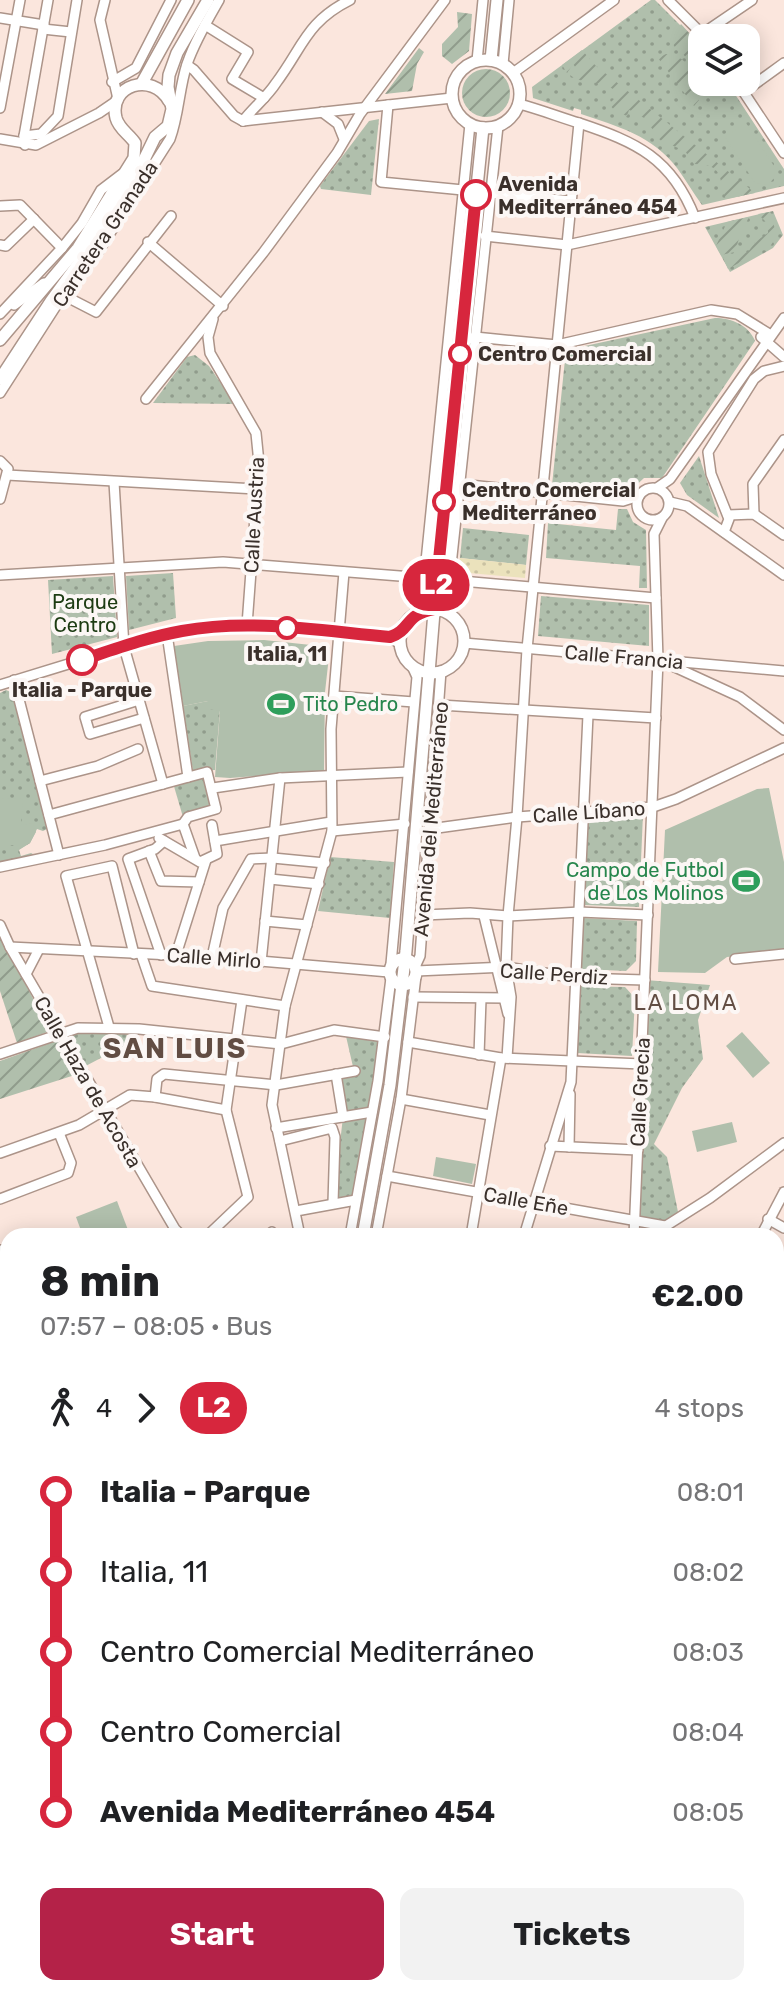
<!DOCTYPE html>
<html lang="en">
<head>
<meta charset="utf-8">
<style>
	:root { --surface:#fff; --page:#f2f2f2; --text:#202124; --muted:#757577; --accent:#b42248 }
	body { margin:0; font-family:Rubik,sans-serif; background:var(--page); color:var(--text); height:100vh; display:flex; flex-direction:column; font-size:30px; white-space:nowrap }
	* { box-sizing:border-box; margin:0 }
	p { font-size:26px; color:var(--muted) }
	.icon { flex:none; width:44px; height:44px; fill:none; stroke:currentColor; stroke-width:2; stroke-linecap:round; stroke-linejoin:round }
	.map { position:relative; flex:1; overflow:hidden }
	.drawer { position:absolute; left:0px; top:1228px; width:784px; height:768px; display:flex; flex-direction:column; background:var(--surface); border-radius:24px 24px 0 0; box-shadow:0 4px 20px #0003 }
	.drawer>* { flex:none }
	.badge { padding:0 16px; border-radius:26px; font-size:28px; line-height:52px }
	.fabs { position:absolute; left:688px; top:24px; display:grid; gap:16px }
	.fabs a { display:grid; place-items:center; width:72px; height:72px; border-radius:16px; background:var(--surface); box-shadow:0 4px 20px #0003; font-size:40px }
	.map>.badge { position:absolute; translate:-50% -50%; box-shadow:0 0 0 4px #fff }
	.legs { display:flex; align-items:center; gap:12px; height:88px; padding:0 40px; font-size:26px }
	.legs p { margin-inline-start:auto }
	.headline { display:flex; align-items:center; justify-content:space-between; height:136px; padding:0 40px }
	h1 { font-size:44px; font-weight:700; line-height:60px }
	.primary-button { display:flex; gap:16px; margin-top:auto; padding:16px 40px }
	.primary-button a { flex:1; height:92px; border-radius:16px; background:var(--accent); color:#fff; font-size:32px; font-weight:700; line-height:92px; text-align:center }
	.primary-button a+a { background:var(--page); color:var(--text) }
	ul { padding:0 40px; list-style:none }
	li { display:flex; align-items:center; gap:28px; height:80px; font-size:30px }
	li i { display:grid; place-items:center; width:12px; height:100%; margin:0 10px; background:currentColor }
	li i::after { content:''; width:20px; height:20px; margin:-10px; border:6px solid; border-radius:50%; background:var(--surface) }
	li p { margin-inline-start:auto }
	li:first-child i { background:linear-gradient(#0000 50%,currentColor 0) }
	li:last-child i { background:linear-gradient(currentColor 50%,#0000 0) }
	.map>svg:first-child { display:block }
	.grass { fill:url(#grass-dots) }
	.sand { fill:url(#sand-dots) }
	.garden { fill:url(#garden-furrows) }
	.pitch { fill:#b0bfac }
	.lines { fill:none; stroke-linecap:round; stroke-linejoin:round }
	.minor-casing { stroke:#ac9489; stroke-width:12 }
	.major-casing { stroke:#ac9489; stroke-width:14 }
	.minor { stroke:#fff; stroke-width:9 }
	.major { stroke:#fff; stroke-width:11 }
	.line-1-casing { stroke:#fff; stroke-width:18 }
	.line-1 { stroke:#d7263d; stroke-width:12 }
	.stop-1-dot { fill:#fff; stroke:#d7263d; stroke-width:4 }
	.labels { text-anchor:middle; dominant-baseline:central; stroke-width:8; stroke-linejoin:round; paint-order:stroke }
	.stop-label { font-size:20px; font-weight:bold; fill:#3a302b; stroke:#fcf7f5; text-anchor:start }
	.street-label { font-size:20px; fill:#3a302b; stroke:#fcf7f5 }
	.park-label { font-size:20px; fill:#1d3c13; stroke:#fcf7f5 }
	.leisure-label { font-size:20px; fill:#27864d; stroke:#fcf7f5; text-anchor:start }
	.neighbourhood-label { font-size:22px; letter-spacing:2px; fill:#624d43; stroke:#fcf7f5 }
	.district-label { font-size:28px; font-weight:bold; letter-spacing:2px; fill:#624d43; stroke:#fcf7f5 }
</style>
</head>
<body>
<div class="map">
<svg width="784" height="1996" viewBox="0 0 784 1996">
	<defs>
		<pattern id="grass-dots" width="8" height="8" patternUnits="userSpaceOnUse" patternTransform="scale(2)"><rect width="8" height="8" fill="#b0bfac"/><path d="M2 2h.1M6 6h.1" fill="none" stroke="#909c8c" stroke-width="1.8" stroke-linecap="round"/></pattern>
		<pattern id="sand-dots" width="8" height="8" patternUnits="userSpaceOnUse" patternTransform="scale(2)"><rect width="8" height="8" fill="#ebe2bc"/><path d="M2 2h.1M6 6h.1" fill="none" stroke="#cac2a2" stroke-width="1.8" stroke-linecap="round"/></pattern>
		<pattern id="garden-furrows" width="10" height="10" patternUnits="userSpaceOnUse" patternTransform="scale(2)"><rect width="10" height="10" fill="#b0bfac"/><path d="M-1 1l2-2M0 10L10 0M9 11l2-2" fill="none" stroke="#909c8c"/></pattern>
	</defs>
	<rect width="100%" height="100%" fill="#fbe6dd"/>
	<g class="grass">
		<path d="M651,0H655L702,47V82H727L784,169V186L702,205C693,193 686,180 677,168C653,136 617,126 581,114V110L574,108L573,111L533,98L532,87Z"/>
		<path d="M379,119L371,195L321,189L320,186L369,121Z"/>
		<path d="M773,211L783,235L773,248L730,272L705,227Z"/>
		<path d="M715,318C731,318 749,325 755,341L662,478H644L628,493L624,492L625,488L616,487L614,491L552,485L566,350Z"/>
		<path d="M195,355L209,366L235,404L153,403L187,357Z"/>
		<path d="M699,456L719,518L687,495L680,483Z"/>
		<path d="M618,509H627L633,522L646,530L647,588H639L640,566L546,558L548,523L616,530Z"/>
		<path d="M463,528L529,535L526,565L460,558Z"/>
		<path d="M173,573L176,618L129,630L126,576Z"/>
		<path d="M113,576L117,637L52,654L48,580Z"/>
		<path d="M541,596L649,605V646L538,636Z"/>
		<path d="M6,690L13,693L49,828L43,831L37,829L30,843L19,850L21,856L31,853L37,856L0,864V693Z"/>
		<path d="M208,701L220,710L215,770L193,771L183,706Z"/>
		<path d="M203,775L215,808L183,817L173,783Z"/>
		<path d="M643,814L639,907L584,905L588,818Z"/>
		<path d="M330,857L394,862L390,918L318,911Z"/>
		<path d="M583,918L637,921L636,961L626,971L581,969Z"/>
		<path d="M645,980L710,985L698,1020L703,1059L682,1088L654,1144L667,1157L678,1212L665,1222L639,1218Z"/>
		<path d="M579,986L625,987L635,998L632,1056L577,1053Z"/>
		<path d="M345,1032L385,1037L356,1200L333,1203L343,1117L336,1074L354,1071Z"/>
		<path d="M60,1033H127L125,1057L116,1050L80,1069Z"/>
		<path d="M784,1896V1996H722L727,1988H776V1909Z"/>
	</g>
	<path class="sand" d="M460,558L526,565L525,578L458,572Z"/>
	<g class="garden">
		<path d="M457,12L472,14L469,51L452,64L442,56V44L458,27Z"/>
		<path d="M681,24L702,47V72L674,46L672,38Z"/>
		<path d="M419,48L424,52L417,64L412,91L385,94Z"/>
		<path d="M582,50L595,65L755,193L726,199C718,179 725,164 694,164L685,151L660,140L644,117L632,116V111L629,110L627,116L615,111L609,104L616,97V92C604,78 581,86 569,74L576,68L573,64L567,73L562,65Z"/>
		<path d="M666,54C691,56 696,79 699,100L694,106L658,58Z"/>
		<circle cx="486" cy="93" r="24"/>
		<path d="M770,212L777,236L771,245L728,269L723,258L748,252L756,241L768,233V224L758,214Z"/>
		<path d="M749,217L740,235L735,252L721,255L716,246L727,222Z"/>
		<path d="M0,935L50,1031L17,1043L0,991Z"/>
		<path d="M59,1040L78,1074L0,1099V1061Z"/>
	</g>
	<g class="pitch">
		<path d="M746,123L774,166L775,177L768,185L755,183L725,137Z"/>
		<path d="M264,640L330,647L325,692L324,771L230,778L215,777L220,711L208,709V701L183,706L174,646L208,641Z"/>
		<path d="M769,788L784,862V951L727,957L705,973L658,972L665,830L757,789Z"/>
		<path d="M0,798L23,799L21,825L33,823L36,832L30,843L18,850V845H0Z"/>
		<path d="M742,1032L770,1063L753,1078L726,1046Z"/>
		<path d="M732,1122L737,1142L697,1152L692,1131Z"/>
		<path d="M436,1157L476,1164L472,1184L433,1176Z"/>
		<path d="M117,1201L128,1230L113,1236H83L76,1217Z"/>
		<path d="M353,1988H540L535,1996H353Z"/>
	</g>
	<g class="lines">
		<g class="minor-casing">
			<g id="minor">
				<path d="M105,0L100,20L118,99"/>
				<path d="M668,0L705,37"/>
				<path d="M0,18L44,25"/>
				<path d="M205,25L248,52L232,79L264,98"/>
				<path d="M43,29L71,32"/>
				<path d="M702,34L752,0"/>
				<path d="M477,61L483,0"/>
				<path d="M503,64L509,0"/>
				<path d="M187,65L194,70L234,116L243,121"/>
				<path d="M513,73L614,0"/>
				<path d="M112,82L136,68L171,0"/>
				<path d="M737,82L784,153"/>
				<path d="M744,92L784,63"/>
				<path d="M519,104C539,109 559,117 579,123C636,142 672,158 695,218"/>
				<path d="M388,105L381,182L463,190"/>
				<path d="M0,108L20,0"/>
				<path d="M322,112L338,124L344,139"/>
				<path d="M243,121L452,98"/>
				<path d="M243,121C253,108 267,97 276,83C303,47 306,22 350,0"/>
				<path d="M24,136L41,134L58,116L77,0"/>
				<path d="M0,139L36,145L99,113L118,100"/>
				<path d="M25,145L24,136L48,0"/>
				<path d="M489,193L571,201"/>
				<path d="M0,206L20,205L62,248"/>
				<path d="M485,236L567,245L784,198"/>
				<path d="M148,242L223,306"/>
				<path d="M0,245L6,246L34,219"/>
				<path d="M63,295L96,312L171,216"/>
				<path d="M14,305L44,283"/>
				<path d="M0,314L62,248L82,223L101,190L122,174"/>
				<path d="M213,319L208,337L210,353L256,433L259,463L247,625"/>
				<path d="M761,337L784,357"/>
				<path d="M469,339L475,337L557,345L711,310L737,314L771,335"/>
				<path d="M0,393L63,295L96,255L170,139C179,115 179,88 187,64C195,41 207,21 219,0"/>
				<path d="M146,399L263,253L337,153L360,114L445,0"/>
				<path d="M0,461L8,469L0,499"/>
				<path d="M7,475L257,489"/>
				<path d="M114,482L124,647L163,784"/>
				<path d="M460,484L623,501L639,496"/>
				<circle cx="653" cy="504" r="16"/>
				<path d="M657,488L670,479L784,318"/>
				<path d="M670,502L687,506L784,575"/>
				<path d="M754,514L753,484L784,440"/>
				<path d="M728,515L754,514L784,535"/>
				<path d="M724,532L729,519L711,474L708,452L754,379L764,371L784,366"/>
				<path d="M0,575L223,562L425,578"/>
				<path d="M450,580L656,598"/>
				<path d="M421,611L470,124"/>
				<path d="M446,612L498,126"/>
				<path d="M167,634L188,777"/>
				<path d="M390,637L400,644"/>
				<path d="M464,643L784,671"/>
				<path d="M666,663L740,697L784,730"/>
				<path d="M14,680L59,855"/>
				<path d="M0,685L153,638L199,629L247,625L390,637L401,633"/>
				<path d="M334,696L414,702"/>
				<path d="M139,700L85,717L90,734L144,718"/>
				<path d="M440,705L656,718"/>
				<path d="M40,781L98,766L138,749"/>
				<path d="M213,788L280,778L408,772"/>
				<path d="M183,824L195,858"/>
				<path d="M430,829L517,817L653,807L676,799L784,748"/>
				<path d="M332,831L405,824"/>
				<path d="M159,838L200,862L217,854L212,825"/>
				<path d="M215,841L331,822"/>
				<path d="M149,851L161,881L199,882"/>
				<path d="M0,867L105,845L183,824L188,817L216,809L207,772L49,815"/>
				<path d="M270,879L319,884"/>
				<path d="M423,915L470,913L508,916L580,912L648,915"/>
				<path d="M484,916L508,1014"/>
				<path d="M265,921L307,925"/>
				<path d="M0,925L10,947L175,1229L182,1236"/>
				<path d="M10,947L212,957L389,972"/>
				<path d="M141,954L152,986L285,1006"/>
				<path d="M161,955L128,859L155,849L164,841"/>
				<path d="M176,955L206,860"/>
				<path d="M212,957L223,908L251,859L273,858L325,863"/>
				<path d="M735,959L784,954"/>
				<path d="M261,962L280,778"/>
				<path d="M391,964L417,677L412,666"/>
				<path d="M415,967L420,956L441,671"/>
				<path d="M416,971L506,967L577,978L645,980"/>
				<path d="M26,974L39,949"/>
				<path d="M413,997L506,998"/>
				<path d="M109,1027L66,876L112,866L134,954"/>
				<path d="M408,1042L501,1058L642,1064"/>
				<path d="M0,1054L78,1028L139,1029L281,1044L334,1030L385,1037"/>
				<path d="M479,1055L481,999"/>
				<path d="M507,1058L511,997L506,967L508,916L517,817L527,649L579,123"/>
				<path d="M336,1074L343,1117"/>
				<path d="M155,1097L157,1079L164,1074L276,1085L355,1071"/>
				<path d="M401,1099L490,1115"/>
				<path d="M276,1128L372,1112"/>
				<path d="M280,1141L332,1128L335,1137L333,1203"/>
				<path d="M550,1146L638,1150"/>
				<path d="M569,1147L570,1094"/>
				<path d="M0,1153L79,1125L130,1095L155,1097L226,1110"/>
				<path d="M387,1176L665,1226"/>
				<path d="M0,1199L68,1173L71,1163L59,1133"/>
				<path d="M296,1211L356,1200"/>
				<path d="M768,1219L784,1228"/>
				<path d="M207,1236L248,1197L226,1110L242,1000"/>
				<path d="M270,1236L272,1232"/>
				<path d="M300,1236L272,1105L285,1006L332,831L331,729L344,572"/>
				<path d="M350,1236L378,1081L391,978"/>
				<path d="M376,1236L401,1099L416,976"/>
				<path d="M471,1236L501,1058"/>
				<path d="M524,1236L571,1082L588,715"/>
				<path d="M634,1236L658,660L654,534L662,518"/>
				<path d="M650,1236L710,1198L784,1143"/>
				<path d="M761,1236L784,1192"/>
				<path d="M0,1250L8,1273"/>
				<path d="M776,1382L784,1381"/>
				<path d="M0,1410L8,1408"/>
				<path d="M776,1426H784"/>
				<path d="M0,1443L8,1442"/>
				<path d="M776,1460L784,1465"/>
				<path d="M0,1477L8,1476"/>
				<path d="M0,1512L8,1511"/>
				<path d="M0,1528L8,1527"/>
				<path d="M776,1532L784,1507"/>
				<path d="M776,1541L784,1542"/>
				<path d="M0,1565L8,1564"/>
				<path d="M0,1597L8,1596"/>
				<path d="M776,1598L784,1600"/>
				<path d="M0,1636L8,1635"/>
				<path d="M776,1656L784,1657"/>
				<path d="M776,1734L784,1736"/>
				<path d="M0,1869L8,1868"/>
				<path d="M11,1988L12,1996"/>
				<path d="M120,1988L121,1996"/>
				<path d="M281,1988V1996"/>
			</g>
		</g>
		<g class="major-casing">
			<g id="major">
				<circle cx="486" cy="94" r="34"/>
				<path d="M491,60L497,0"/>
				<path d="M142,83L188,0"/>
				<path d="M0,340L78,248L134,158L135,143C129,134 119,129 116,118C108,85 152,71 169,101"/>
				<path d="M0,379L51,301L89,249L140,168L155,137L168,126L172,109L168,87L169,75L177,53L208,0"/>
				<circle cx="432" cy="641" r="32"/>
				<circle cx="403" cy="972" r="13"/>
				<path d="M363,1236L390,1085L406,951L435,600L483,128"/>
				<path d="M776,1334L784,1329"/>
				<path d="M0,1360L8,1358"/>
				<path d="M776,1877L784,1864"/>
				<path d="M776,1894L784,1881"/>
				<path d="M326,1996V1988"/>
				<path d="M342,1996L343,1988"/>
				<path d="M704,1996L709,1988"/>
				<path d="M713,1996L718,1988"/>
			</g>
		</g>
		<use href="#minor" class="minor"/>
		<use href="#major" class="major"/>
	</g>
	<g class="lines">
		<g class="line-1-casing">
			<path id="line-1" d="M82,660C115,649 148,637 182,631C251,618 322,631 390,637C411,630 405,614 434,609L476,195"/>
		</g>
		<use href="#line-1" class="line-1"/>
	</g>
	<defs>
		<g id="stadium-bare" transform="scale(2.16)"><path d="M0-5a6.5 5 0 1 0 0 10a6.5 5 0 1 0 0-10ZM-3.5-1.8h7v3.6h-7Z" fill="#2e9e5b" stroke="#fcf7f5" stroke-width="2.5" paint-order="stroke"/></g>
	</defs>
	<g fill-rule="evenodd">
		<use href="#stadium-bare" x="281" y="704"/>
		<use href="#stadium-bare" x="746" y="881"/>
	</g>
	<g class="stop-1-dot">
		<circle cx="476" cy="195" r="14"/>
		<circle cx="460" cy="354" r="10"/>
		<circle cx="444" cy="502" r="10"/>
		<circle cx="287" cy="628" r="10"/>
		<circle cx="82" cy="660" r="14"/>
	</g>
	<g class="labels">
		<g class="stop-label">
			<text x="498" y="184">Avenida<tspan x="498" dy="23">Mediterráneo 454</tspan></text>
			<text x="478" y="354">Centro Comercial</text>
			<text x="462" y="490">Centro Comercial<tspan x="462" dy="23">Mediterráneo</tspan></text>
			<text x="287" y="654" text-anchor="middle">Italia, 11</text>
			<text x="82" y="690" text-anchor="middle">Italia - Parque</text>
		</g>
		<g class="street-label">
			<text transform="translate(105 234) rotate(-56)">Carretera Granada</text>
			<text transform="translate(254 515) rotate(-87)">Calle Austria</text>
			<text transform="translate(624 657) rotate(5)">Calle Francia</text>
			<text transform="translate(589 812) rotate(-4)">Calle Líbano</text>
			<text transform="translate(431 819) rotate(-85)">Avenida del Mediterráneo</text>
			<text transform="translate(214 958) rotate(4)">Calle Mirlo</text>
			<text transform="translate(554 974) rotate(4)">Calle Perdiz</text>
			<text transform="translate(88 1082) rotate(60)">Calle Haza de Acosta</text>
			<text transform="translate(640 1092) rotate(-87)">Calle Grecia</text>
			<text transform="translate(526 1201) rotate(10)">Calle Eñe</text>
		</g>
		<g class="park-label">
			<text x="85" y="602">Parque<tspan x="85" dy="23">Centro</tspan></text>
		</g>
		<g class="leisure-label">
			<text x="303" y="704">Tito Pedro</text>
			<text x="724" y="870" text-anchor="end">Campo de Futbol<tspan x="724" dy="23">de Los Molinos</tspan></text>
		</g>
		<g class="neighbourhood-label">
			<text x="686" y="1002">LA LOMA</text>
		</g>
		<g class="district-label">
			<text x="175" y="1048">SAN LUIS</text>
		</g>
	</g>
</svg>
<div class="fabs">
<a><svg class="icon" aria-label="layers" viewBox="0 0 24 24"><path d="M12 4l9 5-9 5-9-5zM3 14l9 5 9-5"/></svg></a>
</div>
<b class="badge" style="left:436px;top:585px;background:#d7263d;color:#fff">L2</b>
<section class="drawer">
<div class="headline"><div><h1>8 min</h1><p>07:57 – 08:05 · Bus</p></div><b>€2.00</b></div>
<div class="legs"><svg class="icon" aria-label="walk" viewBox="0 0 24 24"><circle cx="13" cy="4" r="2"/><path d="M13 8l-2 6 4 7M11 14l-3 7M7 12l3-4h3l4 4"/></svg>4<svg class="icon" aria-label="forward" viewBox="0 0 24 24"><path d="M9 5l7 7-7 7"/></svg><b class="badge" style="background:#d7263d;color:#fff">L2</b><p>4 stops</p></div>
<ul>
<li><i style="color:#d7263d"></i><b>Italia - Parque</b><p>08:01</p></li>
<li><i style="color:#d7263d"></i><span>Italia, 11</span><p>08:02</p></li>
<li><i style="color:#d7263d"></i><span>Centro Comercial Mediterráneo</span><p>08:03</p></li>
<li><i style="color:#d7263d"></i><span>Centro Comercial</span><p>08:04</p></li>
<li><i style="color:#d7263d"></i><b>Avenida Mediterráneo 454</b><p>08:05</p></li>
</ul>
<div class="primary-button"><a>Start</a><a>Tickets</a></div>
</section>
</div>
</body>
</html>
